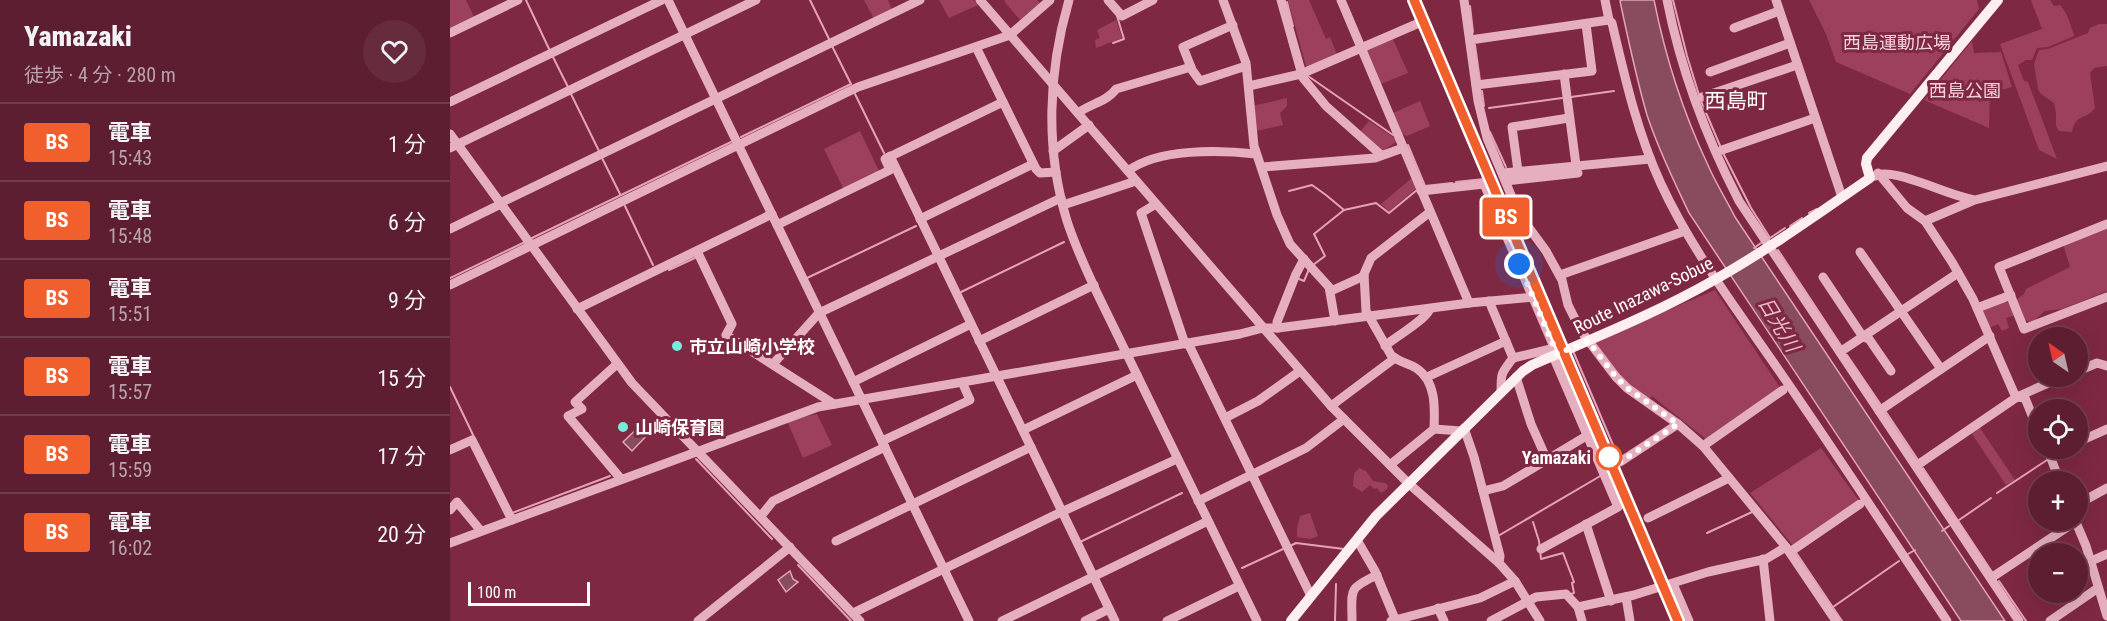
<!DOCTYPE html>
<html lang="ja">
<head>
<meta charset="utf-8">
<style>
	:root { --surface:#5e1e32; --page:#672b3e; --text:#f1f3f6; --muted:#b9a2ac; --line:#733c4d }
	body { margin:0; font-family:"Roboto Condensed","Noto Sans JP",sans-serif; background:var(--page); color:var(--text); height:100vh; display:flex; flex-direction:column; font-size:22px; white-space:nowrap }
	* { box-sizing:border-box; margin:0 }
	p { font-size:20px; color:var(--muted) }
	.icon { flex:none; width:33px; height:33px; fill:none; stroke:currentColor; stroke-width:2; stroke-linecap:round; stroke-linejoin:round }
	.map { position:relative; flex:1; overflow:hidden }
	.sheet { display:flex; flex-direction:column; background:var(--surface); width:450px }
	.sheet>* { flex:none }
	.badge { padding:0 12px; border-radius:4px; font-size:21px; line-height:39px }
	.needle { width:39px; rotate:326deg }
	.tools { position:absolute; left:1578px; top:327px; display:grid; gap:12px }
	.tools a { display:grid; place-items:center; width:60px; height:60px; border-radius:50%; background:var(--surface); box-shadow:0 6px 24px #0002,0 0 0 2px var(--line); font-size:30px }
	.scale { position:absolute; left:18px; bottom:15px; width:122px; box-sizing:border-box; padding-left:6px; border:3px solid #fff; border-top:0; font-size:16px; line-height:21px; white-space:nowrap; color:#fff; -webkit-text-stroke:4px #7e2842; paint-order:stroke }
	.you { position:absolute; width:30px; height:30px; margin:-15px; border:4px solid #fff; border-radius:50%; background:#1a73e8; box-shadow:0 0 0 9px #1a73e833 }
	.map>.badge { position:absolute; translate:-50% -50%; box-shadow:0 0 0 3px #fff }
	.round { display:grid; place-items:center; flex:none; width:63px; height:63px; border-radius:32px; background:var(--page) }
	.summary { display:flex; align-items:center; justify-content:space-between; height:102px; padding:0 24px }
	h1 { font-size:28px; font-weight:800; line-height:45px }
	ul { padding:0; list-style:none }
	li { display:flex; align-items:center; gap:18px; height:78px; padding:0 24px; border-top:2px solid var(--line) }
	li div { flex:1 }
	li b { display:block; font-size:22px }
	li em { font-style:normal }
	li .badge { min-width:66px; font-weight:700; text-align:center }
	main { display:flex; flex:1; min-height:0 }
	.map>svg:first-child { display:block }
	.green { fill:#9d405d }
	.water { fill:#894b5e; stroke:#e5a3b9; stroke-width:1.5 }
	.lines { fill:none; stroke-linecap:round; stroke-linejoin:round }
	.stream { stroke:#e5a3b9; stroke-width:2 }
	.minor { stroke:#e5afbf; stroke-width:9 }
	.major { stroke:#fdeef2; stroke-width:10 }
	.rail-casing { stroke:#fff; stroke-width:4.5 }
	.rail { stroke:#7e2842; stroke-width:2; stroke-dasharray:7; stroke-linecap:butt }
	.line-casing { stroke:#fff; stroke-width:14 }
	.line { stroke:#f05f2c; stroke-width:9 }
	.walk { stroke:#fff; stroke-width:6; stroke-dasharray:0 10.8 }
	.poi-dot { fill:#75ecda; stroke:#7e2842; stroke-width:2 }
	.stop-dot { fill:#fff; stroke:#f05f2c; stroke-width:3 }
	.labels { text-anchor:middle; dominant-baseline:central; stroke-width:6; stroke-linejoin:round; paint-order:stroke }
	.park-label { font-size:18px; fill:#f4d1dc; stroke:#7e2842 }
	.street-label { font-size:18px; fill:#fff; stroke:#7e2842 }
	.poi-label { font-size:18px; font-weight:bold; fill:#fff; stroke:#7e2842; text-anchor:start }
	.stop-label { font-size:18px; font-weight:bold; fill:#fff; stroke:#7e2842; text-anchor:end }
	.water-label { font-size:20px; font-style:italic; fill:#ecbaca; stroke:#7e2842 }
	.quarter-label { font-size:21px; fill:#fff; stroke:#7e2842 }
</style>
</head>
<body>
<main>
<section class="sheet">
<div class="summary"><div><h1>Yamazaki</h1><p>徒歩 · 4 分 · 280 m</p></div><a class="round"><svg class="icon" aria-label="heart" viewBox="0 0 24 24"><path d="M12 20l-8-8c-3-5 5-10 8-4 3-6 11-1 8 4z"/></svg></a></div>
<ul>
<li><span class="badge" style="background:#f05f2c;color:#fff">BS</span><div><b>電車</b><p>15:43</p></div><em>1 分</em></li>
<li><span class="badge" style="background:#f05f2c;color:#fff">BS</span><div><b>電車</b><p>15:48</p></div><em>6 分</em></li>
<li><span class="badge" style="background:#f05f2c;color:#fff">BS</span><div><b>電車</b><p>15:51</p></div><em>9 分</em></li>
<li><span class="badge" style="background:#f05f2c;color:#fff">BS</span><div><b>電車</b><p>15:57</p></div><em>15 分</em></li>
<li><span class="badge" style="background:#f05f2c;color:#fff">BS</span><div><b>電車</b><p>15:59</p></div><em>17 分</em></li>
<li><span class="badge" style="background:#f05f2c;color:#fff">BS</span><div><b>電車</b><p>16:02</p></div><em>20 分</em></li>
</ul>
</section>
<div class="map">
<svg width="1657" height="621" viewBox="0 0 1657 621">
	<rect width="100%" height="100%" fill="#7e2842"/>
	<g class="green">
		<path d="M0,0H16L25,19L0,31Z"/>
		<path d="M414,0H438L443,12L425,21Z"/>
		<path d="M489,0H524L528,5L499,18Z"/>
		<path d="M555,0H587L590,3L570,20L554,1Z"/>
		<path d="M838,0H859L876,39L880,37L888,57L857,70Z"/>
		<path d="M1359,0H1527L1529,9L1460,94L1386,62L1376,34Z"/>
		<path d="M1581,0H1600L1604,6L1610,5C1619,15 1619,23 1624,34V36L1598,47L1587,48L1582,60H1576L1568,65L1574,81L1578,82L1607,159L1589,150L1550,44L1592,29Z"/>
		<path d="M666,20L672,38L646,48L645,40L650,38L647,30Z"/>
		<path d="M1649,24H1657V66L1644,68L1640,73L1645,108C1636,121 1626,112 1622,132L1609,131L1606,126V112L1604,103L1591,94L1588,89L1584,64L1589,50L1598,49L1638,33L1640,28Z"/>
		<path d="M943,39L958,73L931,84L916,49Z"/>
		<path d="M1522,41L1524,53L1551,52L1562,87L1540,93L1539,128L1474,100Z"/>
		<path d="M837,98V106L830,113L833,125L806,131L802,106Z"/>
		<path d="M970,101L980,126L957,136L952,134L943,113Z"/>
		<path d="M919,121L946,139V142L934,150H930L909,133Z"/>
		<path d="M410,131L430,173L394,190L374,149Z"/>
		<path d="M963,177L968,187L939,211L931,204Z"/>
		<path d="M1657,227V291L1612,309L1595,311L1584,321L1580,322L1575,320L1566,300L1574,294L1576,289L1620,267L1613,244Z"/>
		<path d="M1265,290L1331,389L1257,440L1202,396L1199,399L1172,380L1145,347L1147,340Z"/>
		<path d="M1555,301L1559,303L1565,315L1556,318L1559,328L1552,331L1548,324L1539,328L1532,314L1534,309Z"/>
		<path d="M367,414L382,445L353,458L337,421Z"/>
		<path d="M1528,425L1565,480L1556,485L1520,431Z"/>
		<path d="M1371,448L1410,502L1344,547L1300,493Z"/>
		<path d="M909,468L916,471L923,481L935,483L938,485L937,489L931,493L927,488L924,489L920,485L912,492L903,486L904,474Z"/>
		<path d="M860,513L868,536L860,539L847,537V528L850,516Z"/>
	</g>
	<g class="water">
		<path d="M1172,0H1204C1215,55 1233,112 1257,163C1265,182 1276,199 1285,217L1555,621H1511L1239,213C1224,181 1208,149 1197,115C1186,77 1178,39 1170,1Z"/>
		<path d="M195,421L203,429L182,451L173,442Z"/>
		<path d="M340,571L343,579L348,582L336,592L328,580Z"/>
	</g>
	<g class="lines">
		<g class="stream">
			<path d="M76,0L100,51"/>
			<path d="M360,0L380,41"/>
			<path d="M1223,0L1237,56L1249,95"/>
			<path d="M837,2L843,26"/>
			<path d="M1020,6L1023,32"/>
			<path d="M663,43L674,39L667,16"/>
			<path d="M1025,45L1030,81"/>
			<path d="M103,57L118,87"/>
			<path d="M858,76L943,135"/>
			<path d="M1032,91L1034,106"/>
			<path d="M121,94L149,151"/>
			<path d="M405,94L435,155"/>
			<path d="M1121,97L1164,91"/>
			<path d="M1251,101L1271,148"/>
			<path d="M1039,108L1112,98"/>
			<path d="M1040,132L1056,167"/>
			<path d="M291,137L401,84L382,46"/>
			<path d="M958,145L975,186L1002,183"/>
			<path d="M1273,153L1301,208L1320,238L1335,228"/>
			<path d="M151,156L170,194"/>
			<path d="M1006,182L1034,179"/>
			<path d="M839,191L862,185L876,195L894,210L926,203L939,213L967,190"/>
			<path d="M175,206L203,265"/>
			<path d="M1359,213L1367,209"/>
			<path d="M1340,226L1352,218"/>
			<path d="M82,238L281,142"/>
			<path d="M1304,248L1311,243"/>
			<path d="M1328,250L1392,347"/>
			<path d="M863,265L875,256L864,234L894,210"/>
			<path d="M219,270L247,257"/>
			<path d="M0,278L75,242"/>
			<path d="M357,278L466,226"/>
			<path d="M849,279L854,281L859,269"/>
			<path d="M509,293L614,242"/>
			<path d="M1123,351L1169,459"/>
			<path d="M1397,355L1431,405"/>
			<path d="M0,387L25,439"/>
			<path d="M1436,412L1468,460"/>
			<path d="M246,459L322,539"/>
			<path d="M1473,468L1542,572"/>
			<path d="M1158,472L1160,470"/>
			<path d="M1547,493L1597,460"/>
			<path d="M62,513L160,476"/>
			<path d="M1509,520L1541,498"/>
			<path d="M1083,522L1089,541L1091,559L1113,553L1124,582L1122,583L1124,593L1121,594"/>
			<path d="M1492,531L1499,526"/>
			<path d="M1257,533L1302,512"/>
			<path d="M1048,536L1152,475"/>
			<path d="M630,542L732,493"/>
			<path d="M840,546L846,543L894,549"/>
			<path d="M1345,551L1392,621"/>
			<path d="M1458,554L1465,550"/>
			<path d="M348,565L401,621"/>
			<path d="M792,568L833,549"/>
			<path d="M1549,581L1576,621"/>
			<path d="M1383,607L1449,561"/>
			<path d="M885,621L886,584"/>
		</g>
		<g class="minor">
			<path d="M218,0L519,621"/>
			<path d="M530,0L881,406L958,483L1049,563L1065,581L1090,621"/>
			<path d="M619,0C598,72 595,149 617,221C625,246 636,269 647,293L807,621"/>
			<path d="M658,0L672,16L703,0"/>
			<path d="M773,0L796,63L804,146L827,215L840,244L879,287L885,321"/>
			<path d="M831,0L853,78L876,106L930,154"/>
			<path d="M891,0L1019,303"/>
			<path d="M1014,0L1028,101L1037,138L1069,214L1096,251L1112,280L1118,305L1131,331L1166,377L1177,388L1228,424L1253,446L1336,547L1386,621"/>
			<path d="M1155,0L1159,20L1162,23C1175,78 1187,132 1211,184C1242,251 1288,311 1330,372C1387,454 1441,538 1497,621"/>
			<path d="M1217,0C1231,71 1256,137 1289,201L1569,621"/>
			<path d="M1326,0L1392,197"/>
			<path d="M783,25L733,47L742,70L750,81L796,66"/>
			<path d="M1284,28L1329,11"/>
			<path d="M0,33L68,0"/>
			<path d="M1020,40L1159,20"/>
			<path d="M526,47L586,169L590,173L606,172"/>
			<path d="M1260,72L1340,43"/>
			<path d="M1114,74L1126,165"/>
			<path d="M1026,85L1142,71L1136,24"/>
			<path d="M799,86L851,74L969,23"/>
			<path d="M1252,97L1347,65"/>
			<path d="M0,102L212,0"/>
			<path d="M628,113C640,104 658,101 666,89L741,67"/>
			<path d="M0,134L182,383L410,621"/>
			<path d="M0,148L306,0"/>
			<path d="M1272,150L1365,118"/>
			<path d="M603,151L639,125"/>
			<path d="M440,156L665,621"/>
			<path d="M812,167L925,158L953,148"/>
			<path d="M678,171C708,148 770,150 806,154"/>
			<path d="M1068,171L1062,127L1119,118"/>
			<path d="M1053,173L1200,159"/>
			<path d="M1428,173L1457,208L1475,221L1502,262L1523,299L1564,393L1567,397L1575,398L1588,430"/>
			<path d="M1425,176C1443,166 1500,197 1525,200L1657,166"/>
			<path d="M1056,181L1128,173"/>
			<path d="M971,191L1034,184L1107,354"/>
			<path d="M50,203L470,0"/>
			<path d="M706,204L691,213L735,344"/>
			<path d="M613,205L686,181"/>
			<path d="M980,212L921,258L914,274L916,311L941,355C948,362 958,363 966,368C986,381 985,407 984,429"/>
			<path d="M470,219L583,164"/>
			<path d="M1475,221L1522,201"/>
			<path d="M1657,224L1549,267L1574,329L1657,297"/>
			<path d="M327,225L440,170L435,159L553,102"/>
			<path d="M0,229L51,204"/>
			<path d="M247,251L282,324L276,335L384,404"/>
			<path d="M1410,252L1491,369"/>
			<path d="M1110,275L1235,231"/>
			<path d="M1373,277L1413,337L1419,339L1441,371"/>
			<path d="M0,285L408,87L560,35L600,0"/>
			<path d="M881,291L914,276"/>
			<path d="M1039,301L1063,358L1105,348"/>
			<path d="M1527,308L1561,295"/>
			<path d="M127,309L322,214"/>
			<path d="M828,328L827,322L846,274L854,259"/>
			<path d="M529,341L644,285"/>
			<path d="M738,343L861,596"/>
			<path d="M935,346C948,335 973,322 980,309"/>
			<path d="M1390,352L1508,273"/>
			<path d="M167,364L125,402L132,409L118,416L171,479"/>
			<path d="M323,364L369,313L611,198"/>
			<path d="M1628,371L1647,363L1657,366"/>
			<path d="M977,377L1056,341"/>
			<path d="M1066,377L1081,424L1097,460"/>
			<path d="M403,382L521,324"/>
			<path d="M1051,392C1051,372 1051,374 1063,358"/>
			<path d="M881,406L945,358"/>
			<path d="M1429,411L1540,336"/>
			<path d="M775,418L808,401L850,371"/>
			<path d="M1014,428L1024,457L1050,556L1049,563"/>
			<path d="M573,430L687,375"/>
			<path d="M432,441L520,400L512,382"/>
			<path d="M1628,442L1657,429"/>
			<path d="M1253,446L1333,390"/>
			<path d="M1597,448L1610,482"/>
			<path d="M0,450L22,440L62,520"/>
			<path d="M1599,455L1613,448"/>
			<path d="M1170,462L1228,424"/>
			<path d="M940,465L984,429L1011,431"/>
			<path d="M1466,466L1567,397L1614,376"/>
			<path d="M1033,491L1053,486L1138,435"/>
			<path d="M748,501L856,448L894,419"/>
			<path d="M1628,504L1657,488"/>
			<path d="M0,510L7,502L31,531"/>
			<path d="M311,516L323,501L435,447"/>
			<path d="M1198,518L1279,478"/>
			<path d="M1625,520L1636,546L1657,616"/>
			<path d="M1136,524L1161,601"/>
			<path d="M907,540L925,571L945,619"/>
			<path d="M386,541L581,447"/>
			<path d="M0,543L368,407L790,334L813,328H828L1019,303L1084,297"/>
			<path d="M1091,549L1168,507L1103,356"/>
			<path d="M1340,552L1410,504"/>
			<path d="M1313,559L1320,621"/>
			<path d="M1641,561L1657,554"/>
			<path d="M1541,578L1625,522"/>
			<path d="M1223,584L1239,621"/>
			<path d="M1176,597L1180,621"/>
			<path d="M1128,607L1132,621"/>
			<path d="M988,608L994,621"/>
			<path d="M403,613L607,514L727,459"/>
			<path d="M248,621L340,547"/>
			<path d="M552,621L758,521"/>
			<path d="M635,621L659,609"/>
			<path d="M717,621L789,586"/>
			<path d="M902,621C902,590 897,589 927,575"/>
			<path d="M941,621L1030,598L1065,581"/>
			<path d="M1041,621L1086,597L1116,594L1128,607L1184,595L1258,572L1316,559L1336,547"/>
			<path d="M1600,621L1648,588"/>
		</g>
		<path class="major" d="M841,621L926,516L1073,371L1082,365C1144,338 1207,313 1266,279C1319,249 1369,213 1420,178L1416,164L1417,158L1548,0"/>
		<g class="rail-casing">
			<path id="rail" d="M964,0L1228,621"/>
		</g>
		<use href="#rail" class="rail"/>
	</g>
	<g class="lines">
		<g class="line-casing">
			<path id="line" d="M964,0L1228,621"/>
		</g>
		<use href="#line" class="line"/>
		<path class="walk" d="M1069,264L1107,354L1138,341L1166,377L1177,388L1228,424L1170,462L1159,457"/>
	</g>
	<g class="poi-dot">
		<circle cx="227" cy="346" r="6"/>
		<circle cx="173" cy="427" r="6"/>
	</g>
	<circle class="stop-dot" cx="1159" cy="457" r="12"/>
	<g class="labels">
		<g class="park-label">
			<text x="1447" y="42">西島運動広場</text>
			<text x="1515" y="90">西島公園</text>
		</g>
		<g class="street-label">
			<text transform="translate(1193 295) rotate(-26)">Route Inazawa-Sobue</text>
		</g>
		<g class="poi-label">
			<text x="239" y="346">市立山崎小学校</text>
			<text x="185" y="427">山崎保育園</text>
		</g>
		<g class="stop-label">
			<text x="1141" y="457">Yamazaki</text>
		</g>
		<g class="water-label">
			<text transform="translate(1329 324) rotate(59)">日光川</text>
		</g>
		<g class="quarter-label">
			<text x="1286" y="101">西島町</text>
		</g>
	</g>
</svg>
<div class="tools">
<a><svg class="needle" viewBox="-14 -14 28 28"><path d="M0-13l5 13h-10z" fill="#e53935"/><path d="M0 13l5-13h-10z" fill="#b9a2ac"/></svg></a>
<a><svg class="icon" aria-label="locate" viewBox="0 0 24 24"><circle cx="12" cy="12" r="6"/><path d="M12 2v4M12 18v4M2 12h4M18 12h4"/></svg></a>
<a>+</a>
<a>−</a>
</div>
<div class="scale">100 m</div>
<div class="you" style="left:1069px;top:264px"></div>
<b class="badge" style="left:1056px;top:217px;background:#f05f2c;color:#fff">BS</b>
</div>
</main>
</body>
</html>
